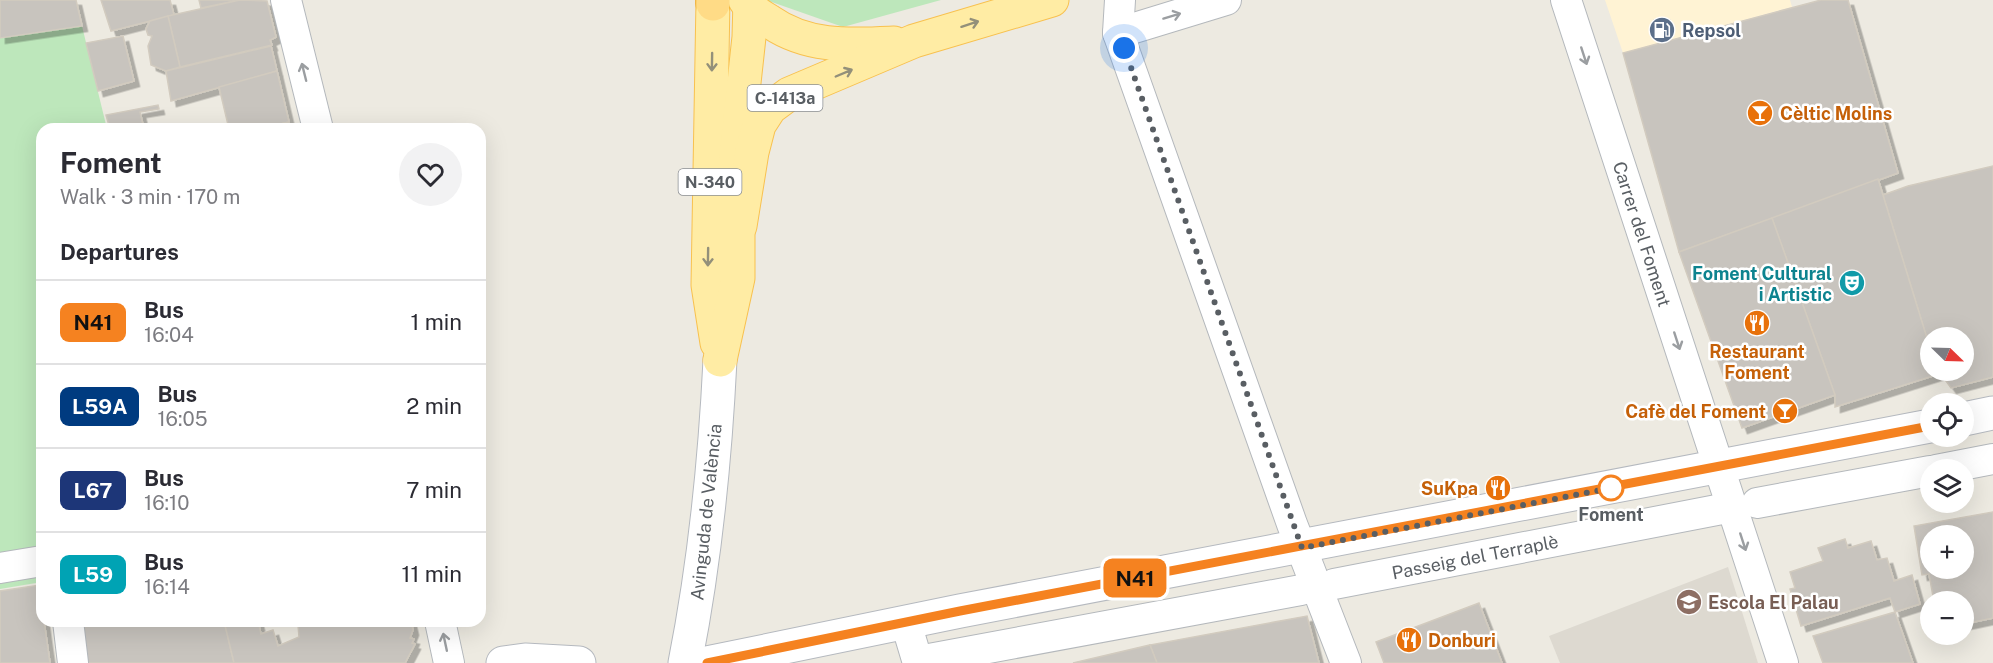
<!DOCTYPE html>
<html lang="en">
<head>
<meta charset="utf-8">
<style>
	:root { --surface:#fff; --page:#f2f2f3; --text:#2b2b33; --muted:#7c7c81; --line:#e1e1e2 }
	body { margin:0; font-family:"Public Sans",sans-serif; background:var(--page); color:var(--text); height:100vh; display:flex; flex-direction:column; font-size:22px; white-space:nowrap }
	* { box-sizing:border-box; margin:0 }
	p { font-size:20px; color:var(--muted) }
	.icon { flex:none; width:33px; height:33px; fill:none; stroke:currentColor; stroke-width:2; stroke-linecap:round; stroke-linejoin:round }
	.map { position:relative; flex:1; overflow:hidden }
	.side { position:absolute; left:36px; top:123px; width:450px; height:504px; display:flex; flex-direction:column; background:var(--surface); border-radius:18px; box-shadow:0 6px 24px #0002 }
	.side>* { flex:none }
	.badge { padding:0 12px; border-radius:9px; font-size:21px; line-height:39px }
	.needle { width:39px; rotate:113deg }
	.fabs { position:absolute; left:1920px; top:327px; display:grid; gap:12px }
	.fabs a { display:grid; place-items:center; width:54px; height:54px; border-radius:50%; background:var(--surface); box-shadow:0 6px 24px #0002; font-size:30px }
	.you { position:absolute; width:30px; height:30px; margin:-15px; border:4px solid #fff; border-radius:50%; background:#1a73e8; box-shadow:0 0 0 9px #1a73e833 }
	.map>.badge { position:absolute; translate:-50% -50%; box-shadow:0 0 0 3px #fff }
	h2 { padding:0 24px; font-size:22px; line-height:54px }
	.round { display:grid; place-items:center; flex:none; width:63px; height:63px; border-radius:32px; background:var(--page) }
	.summary { display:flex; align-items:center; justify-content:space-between; height:102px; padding:0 24px }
	h1 { font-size:28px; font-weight:700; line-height:45px }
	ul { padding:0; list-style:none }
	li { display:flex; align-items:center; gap:18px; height:84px; padding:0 24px; border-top:2px solid var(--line) }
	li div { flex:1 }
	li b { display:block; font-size:22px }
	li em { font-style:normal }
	li .badge { min-width:66px; font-weight:700; text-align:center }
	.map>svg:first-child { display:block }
	.commercial { fill:#fff3d4 }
	.education { fill:#ddd9d0 }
	.green { fill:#bde7bb }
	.building { fill:#c8c4be; stroke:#d2cbbf; stroke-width:1.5; fill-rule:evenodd; filter:url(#shadow) }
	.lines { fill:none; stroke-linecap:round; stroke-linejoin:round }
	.street-casing { stroke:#b4b8bc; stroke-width:32 }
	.secondary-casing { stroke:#b5b9bf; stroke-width:35 }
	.primary-casing { stroke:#f8c14f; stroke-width:35 }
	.highway-casing { stroke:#e90; stroke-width:35 }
	.street { stroke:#fff; stroke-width:30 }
	.secondary { stroke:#fff; stroke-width:33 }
	.primary { stroke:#ffeca4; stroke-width:33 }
	.highway { stroke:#ffdb86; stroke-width:33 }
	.oneway { stroke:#9b9ea1 }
	.oneway2 { stroke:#93907a }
	.line-casing { stroke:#fff; stroke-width:14 }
	.line { stroke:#f58220; stroke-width:9 }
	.walk { stroke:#595e63; stroke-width:6; stroke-dasharray:0 10.8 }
	.stop-dot { fill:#fff; stroke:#f58220; stroke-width:3 }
	.labels { text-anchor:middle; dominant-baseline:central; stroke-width:5; stroke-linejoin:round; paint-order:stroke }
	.shield { fill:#fff; stroke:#8b8e92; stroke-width:1.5 }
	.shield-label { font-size:16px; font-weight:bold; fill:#595e63 }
	.service-label { font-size:18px; font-weight:bold; fill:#4e5e75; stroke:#fff; text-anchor:start }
	.food-label { font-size:18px; font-weight:bold; fill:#c56008; stroke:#fff; text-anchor:start }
	.street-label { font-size:18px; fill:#595e63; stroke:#fff }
	.culture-label { font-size:18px; font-weight:bold; fill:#0d838f; stroke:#fff; text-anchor:end }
	.stop-label { font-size:18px; font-weight:bold; fill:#595e63; stroke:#fff }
	.education-label { font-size:18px; font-weight:bold; fill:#785e54; stroke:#fff; text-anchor:start }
</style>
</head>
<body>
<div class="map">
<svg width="1993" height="663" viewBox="0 0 1993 663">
	<defs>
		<filter id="shadow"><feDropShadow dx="5.5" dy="5.5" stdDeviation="0" flood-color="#0004"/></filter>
	</defs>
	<rect width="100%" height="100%" fill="#edeae1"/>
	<path class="commercial" d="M1605,0H1790L1792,7L1623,53Z"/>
	<path class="education" d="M1728,567L1758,663H1560L1549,636Z"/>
	<g class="green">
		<path d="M766,0H941L843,27Z"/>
		<path d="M82,26L107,129H42V582L0,589V38Z"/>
	</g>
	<g class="building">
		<path d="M0,0H76L82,26L0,38Z"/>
		<path d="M101,0H170L174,15L111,31Z"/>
		<path d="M199,0H240L201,8Z"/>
		<path d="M240,0L267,1L276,37L270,40L272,45L180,67L168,16Z"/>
		<path d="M1821,0H1848L1898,173L1679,252L1623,53Z"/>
		<path d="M168,16L180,67L166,71L151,65L148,46L152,36L148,35L146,29L150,21Z"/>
		<path d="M123,36L134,81L98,91L86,43Z"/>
		<path d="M271,46L277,71L171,101L166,71Z"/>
		<path d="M277,71L289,122L259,129H229L219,87Z"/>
		<path d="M158,105L159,109L140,112L144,129H110L106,115Z"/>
		<path d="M289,122L290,129H259Z"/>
		<path d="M1993,166V377L1951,388L1938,370H1964V338H1930V348L1883,195L1908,186Z"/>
		<path d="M1878,179L1930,348V370H1938L1939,374L1835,407V395L1772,218Z"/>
		<path d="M1772,218L1835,395L1742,428L1679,252Z"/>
		<path d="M1993,512V618L1964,624V602H1934L1929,574L1922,575L1914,526ZM1930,536H1964V568H1930Z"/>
		<path d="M1845,539L1848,548L1871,541L1877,560L1887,558L1894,581L1912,575L1920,604L1895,612L1890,598L1801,626L1790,589L1795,588L1790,572L1823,561L1818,548Z"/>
		<path d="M40,585L42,621H44L50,663H0V591Z"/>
		<path d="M1479,603L1502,663H1384L1376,642Z"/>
		<path d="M1895,612L1913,663H1823L1813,636Z"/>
		<path d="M1307,616L1319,663H1157L1150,645Z"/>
		<path d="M81,621H224L234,663H87Z"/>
		<path d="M224,621H258L261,634L273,630L278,646L299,637L298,625L317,621H411L413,630L410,638L414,639L412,643L415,644L405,663H234Z"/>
		<path d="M1150,645L1157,663H1073Z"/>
	</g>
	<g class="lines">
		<g class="street-casing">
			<g id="street">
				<path d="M286,0L318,129"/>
				<path d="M1120,0L1118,33L1292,524L1346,663"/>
				<path d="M1566,0L1783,663"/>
				<path d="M1118,33L1226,0"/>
				<path d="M1936,470L1993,459"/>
				<path d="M1757,503L1930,471"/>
				<path d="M0,568L42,561"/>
				<path d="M1334,584L1722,509"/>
				<path d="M68,621L73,663"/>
				<path d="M440,621L449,663"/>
				<path d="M906,623L918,663"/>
				<path d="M929,659L1301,590"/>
			</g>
		</g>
		<g class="secondary-casing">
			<g id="secondary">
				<path d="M1964,419L1993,413"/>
				<path d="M503,663L525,660L579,663"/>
				<path d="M685,663C705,562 715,462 720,360"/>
				<path d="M707,663L960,611L1930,426"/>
			</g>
		</g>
		<g class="primary-casing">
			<g id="primary">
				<path d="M713,0L708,285L717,343"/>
				<path d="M745,0C751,10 759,15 769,21C807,48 850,45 894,43"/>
				<path d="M736,156L749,37L750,0"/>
				<path d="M740,226L752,152L759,125L770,108L789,94L914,41L1052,0"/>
				<path d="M720,360L738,278V205"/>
			</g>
		</g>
		<g class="highway-casing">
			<path id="highway" d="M713,0V4"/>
		</g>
		<use href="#street" class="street"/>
		<use href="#secondary" class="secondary"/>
		<use href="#primary" class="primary"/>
		<use href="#highway" class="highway"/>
	</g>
	<defs><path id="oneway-shaft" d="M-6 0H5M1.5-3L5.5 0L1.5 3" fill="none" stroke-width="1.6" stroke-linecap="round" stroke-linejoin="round" transform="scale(1.5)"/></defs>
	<g class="oneway">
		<use href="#oneway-shaft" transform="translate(1172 16) rotate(-17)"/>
		<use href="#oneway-shaft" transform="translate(1584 56) rotate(72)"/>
		<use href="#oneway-shaft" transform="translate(304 72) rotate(-104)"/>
		<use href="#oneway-shaft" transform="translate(1677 341) rotate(72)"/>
		<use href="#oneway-shaft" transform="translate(1743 542) rotate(72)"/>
		<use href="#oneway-shaft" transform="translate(445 642) rotate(-102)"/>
	</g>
	<g class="oneway2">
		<use href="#oneway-shaft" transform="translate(970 24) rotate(-18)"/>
		<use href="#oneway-shaft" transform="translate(712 62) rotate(91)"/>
		<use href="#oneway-shaft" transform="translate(844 73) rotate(-23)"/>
		<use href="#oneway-shaft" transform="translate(708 257) rotate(91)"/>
	</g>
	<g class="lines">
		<g class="line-casing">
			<path id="line" d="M707,663L960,611L1930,426"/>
		</g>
		<use href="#line" class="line"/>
		<path class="walk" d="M1124,48L1302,548L1611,488"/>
	</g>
	<defs>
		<g id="fuel-disc" transform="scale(1.35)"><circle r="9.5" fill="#5c6f8a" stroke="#fff"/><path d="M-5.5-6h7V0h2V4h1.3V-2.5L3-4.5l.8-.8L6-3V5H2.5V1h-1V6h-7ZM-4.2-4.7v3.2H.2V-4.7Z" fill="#fff"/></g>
		<g id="bar-disc" transform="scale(1.35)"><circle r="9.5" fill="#e8710a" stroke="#fff"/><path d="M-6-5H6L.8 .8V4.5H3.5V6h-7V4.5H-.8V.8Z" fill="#fff"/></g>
		<g id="theatre-disc" transform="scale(1.35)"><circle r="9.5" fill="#0f9aa8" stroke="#fff"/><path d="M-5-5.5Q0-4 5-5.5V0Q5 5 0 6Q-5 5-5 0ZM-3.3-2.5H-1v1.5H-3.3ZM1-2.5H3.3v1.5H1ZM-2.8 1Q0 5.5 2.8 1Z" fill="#fff"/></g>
		<g id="restaurant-disc" transform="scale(1.35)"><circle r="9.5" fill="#e8710a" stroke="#fff"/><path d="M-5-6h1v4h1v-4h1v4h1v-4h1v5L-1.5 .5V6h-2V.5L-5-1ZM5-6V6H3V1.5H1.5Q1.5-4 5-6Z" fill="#fff"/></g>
		<g id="school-disc" transform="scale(1.35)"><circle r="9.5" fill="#8d6e63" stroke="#fff"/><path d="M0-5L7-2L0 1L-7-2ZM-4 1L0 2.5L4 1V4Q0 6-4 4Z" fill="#fff"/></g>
	</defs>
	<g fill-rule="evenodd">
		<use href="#fuel-disc" x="1662" y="30"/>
		<use href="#bar-disc" x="1760" y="113"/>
		<use href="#theatre-disc" x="1852" y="283"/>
		<use href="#restaurant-disc" x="1757" y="323"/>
		<use href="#bar-disc" x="1785" y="411"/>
		<use href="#restaurant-disc" x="1498" y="488"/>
		<use href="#school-disc" x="1689" y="602"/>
		<use href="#restaurant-disc" x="1409" y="640"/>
	</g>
	<circle class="stop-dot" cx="1611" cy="488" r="12"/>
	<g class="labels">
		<g class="shield">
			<rect x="747.5" y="85" width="75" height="26" rx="4.5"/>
			<rect x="678.5" y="169" width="63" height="26" rx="4.5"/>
		</g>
		<g class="shield-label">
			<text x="785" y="98">C-1413a</text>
			<text x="710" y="182">N-340</text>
		</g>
		<g class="service-label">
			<text x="1682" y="30">Repsol</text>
		</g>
		<g class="food-label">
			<text x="1780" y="113">Cèltic Molins</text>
			<text x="1757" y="351" text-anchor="middle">Restaurant<tspan x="1757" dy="21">Foment</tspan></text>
			<text x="1766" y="411" text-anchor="end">Cafè del Foment</text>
			<text x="1478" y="488" text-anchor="end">SuKpa</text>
			<text x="1428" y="640">Donburi</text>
		</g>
		<g class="street-label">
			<text transform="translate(1642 234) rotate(72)">Carrer del Foment</text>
			<text transform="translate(706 512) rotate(-84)">Avinguda de València</text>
			<text transform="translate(1475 557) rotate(-11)">Passeig del Terraplè</text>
		</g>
		<g class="culture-label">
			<text x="1832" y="273">Foment Cultural<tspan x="1832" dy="21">i Artistic</tspan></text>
		</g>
		<g class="stop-label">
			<text x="1611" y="514">Foment</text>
		</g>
		<g class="education-label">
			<text x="1708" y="602">Escola El Palau</text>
		</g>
	</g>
</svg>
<div class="fabs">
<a><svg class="needle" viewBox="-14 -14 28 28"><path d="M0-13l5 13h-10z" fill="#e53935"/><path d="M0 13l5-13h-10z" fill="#7c7c81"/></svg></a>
<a><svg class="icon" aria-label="locate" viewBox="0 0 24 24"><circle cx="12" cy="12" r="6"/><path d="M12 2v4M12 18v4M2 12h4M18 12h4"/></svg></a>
<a><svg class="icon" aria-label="layers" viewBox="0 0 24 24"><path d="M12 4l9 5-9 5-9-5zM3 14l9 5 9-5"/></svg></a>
<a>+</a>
<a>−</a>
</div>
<div class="you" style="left:1124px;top:48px"></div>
<b class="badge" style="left:1135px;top:578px;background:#f58220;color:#111">N41</b>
<section class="side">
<div class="summary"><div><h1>Foment</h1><p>Walk · 3 min · 170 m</p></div><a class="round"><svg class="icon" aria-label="heart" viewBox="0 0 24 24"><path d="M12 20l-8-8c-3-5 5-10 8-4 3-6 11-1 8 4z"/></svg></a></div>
<h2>Departures</h2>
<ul>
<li><span class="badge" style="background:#f58220;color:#111">N41</span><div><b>Bus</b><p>16:04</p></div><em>1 min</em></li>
<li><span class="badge" style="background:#003b80;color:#fff">L59A</span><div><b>Bus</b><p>16:05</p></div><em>2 min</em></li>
<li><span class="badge" style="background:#1d3678;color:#fff">L67</span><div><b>Bus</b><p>16:10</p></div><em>7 min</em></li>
<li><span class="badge" style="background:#00a3b4;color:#fff">L59</span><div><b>Bus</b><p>16:14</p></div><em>11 min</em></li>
</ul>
</section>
</div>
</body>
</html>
